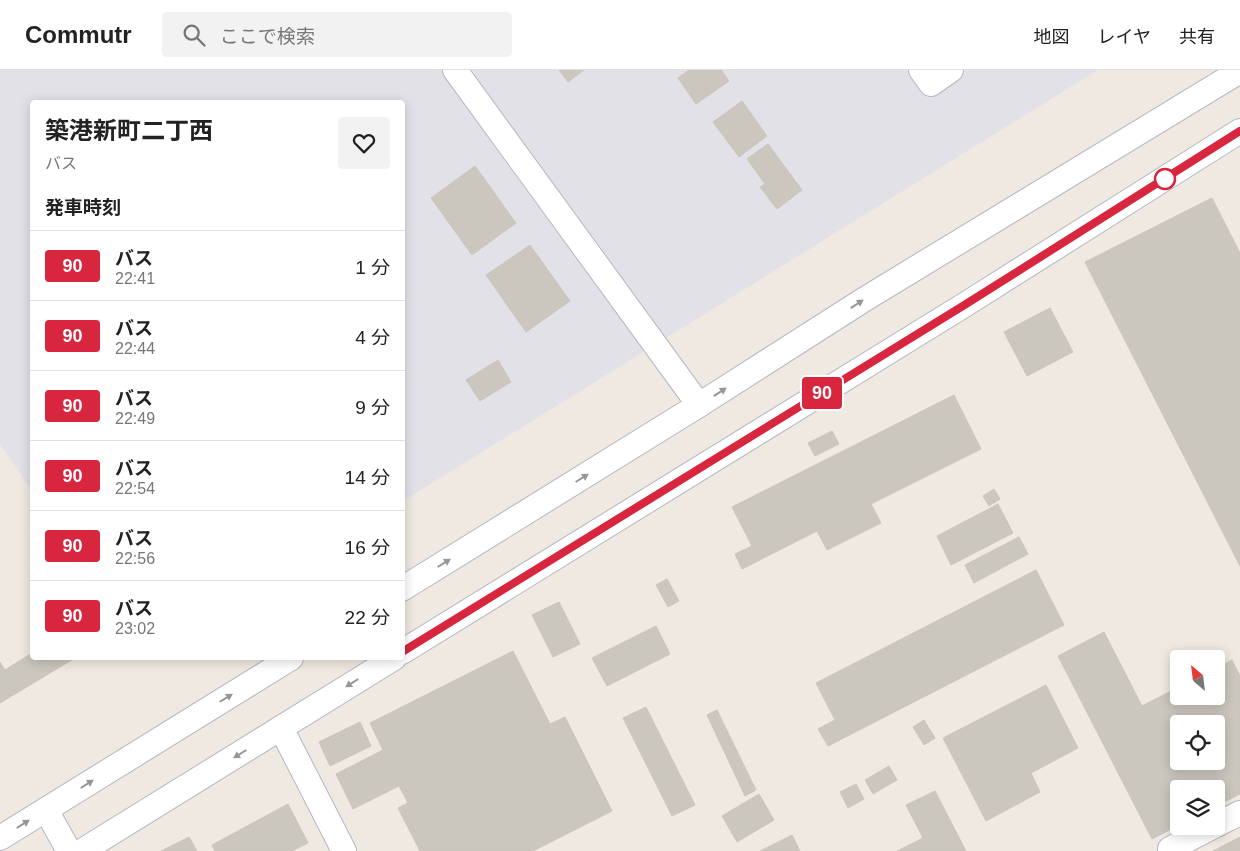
<!DOCTYPE html>
<html lang="ja">
<head>
<meta charset="utf-8">
<style>
	:root { --surface:#fff; --page:#f2f2f2; --text:#222; --muted:#767676; --line:#e0e0e0 }
	body { margin:0; font-family:Helvetica,"Noto Sans JP",sans-serif; background:var(--page); color:var(--text); height:100vh; display:flex; flex-direction:column; font-size:19px; white-space:nowrap }
	* { box-sizing:border-box; margin:0 }
	p { font-size:16px; color:var(--muted) }
	.icon { flex:none; width:28px; height:28px; fill:none; stroke:currentColor; stroke-width:2; stroke-linecap:round; stroke-linejoin:round }
	.map { position:relative; flex:1; overflow:hidden }
	.panel { position:absolute; left:30px; top:30px; width:375px; height:560px; display:flex; flex-direction:column; background:var(--surface); border-radius:5px; box-shadow:0 2px 12px #0003 }
	.panel>* { flex:none }
	.badge { padding:0 10px; border-radius:4px; font-size:18px; line-height:32px }
	.needle { width:32px; rotate:332deg }
	.tools { position:absolute; left:1170px; top:580px; display:grid; gap:10px }
	.tools a { display:grid; place-items:center; width:55px; height:55px; border-radius:5px; background:var(--surface); box-shadow:0 2px 12px #0003; font-size:25px }
	.map>.badge { position:absolute; translate:-50% -50%; box-shadow:0 0 0 2px #fff }
	h2 { padding:0 15px; font-size:19px; line-height:45px }
	.round { display:grid; place-items:center; flex:none; width:52px; height:52px; border-radius:5px; background:var(--page) }
	.summary { display:flex; align-items:center; justify-content:space-between; height:85px; padding:0 15px }
	h1 { font-size:24px; font-weight:700; line-height:38px }
	ul { padding:0; list-style:none }
	li { display:flex; align-items:center; gap:15px; height:70px; padding:0 15px; border-top:1px solid var(--line) }
	li div { flex:1 }
	li b { display:block; font-size:19px }
	li em { font-style:normal }
	li .badge { min-width:55px; font-weight:700; text-align:center }
	header { display:flex; align-items:center; gap:30px; box-sizing:border-box; height:70px; padding:0 25px; background:var(--surface); border-bottom:1px solid var(--line) }
	header strong { font-size:24px }
	nav { display:flex; gap:28px; margin-inline-start:auto; font-size:18px }
	.search { width:350px; height:45px; background:var(--page); display:flex; align-items:center; gap:12px; box-sizing:border-box; padding:0 18px; border-radius:5px; color:var(--muted); font-size:19px }
	.map>svg:first-child { display:block }
	.industrial { fill:#e3e1e8 }
	.building { fill:#cbc7bf; stroke:#cbc5ba; fill-rule:evenodd }
	.lines { fill:none; stroke-linecap:round; stroke-linejoin:round }
	.minor-casing { stroke:#b4b7c1; stroke-width:26 }
	.minor { stroke:#fff; stroke-width:24 }
	.oneway { fill:#969696 }
	.line-casing { stroke:#fff; stroke-width:11 }
	.line { stroke:#d7263d; stroke-width:8 }
	.stop-dot { fill:#fff; stroke:#d7263d; stroke-width:2.5 }
</style>
</head>
<body>
<header>
<strong>Commutr</strong>
<div class="search"><svg class="icon" aria-label="search" viewBox="0 0 24 24"><circle cx="10" cy="10" r="6"/><path d="M15 15l6 6"/></svg>ここで検索</div>
<nav><a>地図</a><a>レイヤ</a><a>共有</a></nav>
</header>
<div class="map">
<svg width="1240" height="781" viewBox="0 0 1240 781">
	<rect width="100%" height="100%" fill="#efe9e1"/>
	<path class="industrial" d="M0,0H1098L403,431L402,32H32V421L0,374Z"/>
	<g class="building">
		<path d="M559,0H584L568,12Z"/>
		<path d="M689,0H721L729,11L696,34L678,8Z"/>
		<path d="M742,31L767,66L739,87L713,52Z"/>
		<path d="M768,74L802,120L777,139L760,117L765,114L747,89Z"/>
		<path d="M475,96L516,153L472,185L431,128Z"/>
		<path d="M1212,128L1240,183V496L1085,192Z"/>
		<path d="M530,175L570,231L526,262L486,205Z"/>
		<path d="M1050,238L1073,282L1027,306L1004,262Z"/>
		<path d="M498,290L511,312L480,331L466,310Z"/>
		<path d="M954,325L981,379L871,434L881,453L827,480L817,461L742,499L735,484L752,476L732,437Z"/>
		<path d="M832,361L839,374L815,386L808,373Z"/>
		<path d="M994,419L1000,429L989,436L983,426Z"/>
		<path d="M998,434L1013,463L951,495L937,466Z"/>
		<path d="M1019,467L1028,484L974,513L965,495Z"/>
		<path d="M1036,500L1064,555L828,676L818,659L835,650L816,613Z"/>
		<path d="M667,509L679,531L668,537L656,515Z"/>
		<path d="M559,532L580,574L553,587L532,545Z"/>
		<path d="M656,556L670,584L607,616L592,588Z"/>
		<path d="M1104,562L1142,636L1179,617V626H1216V598L1232,590L1240,606V724L1216,736V719H1179V755L1152,769L1058,586ZM1179,654H1216V691H1179Z"/>
		<path d="M513,581L550,654L565,647L612,741L533,781H420L398,738L408,733L399,716L353,739L336,704L383,680L370,653Z"/>
		<path d="M32,583V588H75L0,633V592L5,600Z"/>
		<path d="M1046,615L1078,678L1031,703L1040,722L986,751L943,668Z"/>
		<path d="M646,637L695,735L672,746L623,648Z"/>
		<path d="M717,640L756,720L745,726L707,645Z"/>
		<path d="M924,650L935,668L924,675L913,657Z"/>
		<path d="M360,652L371,676L330,696L319,672Z"/>
		<path d="M889,696L897,710L873,724L865,710Z"/>
		<path d="M856,714L864,729L848,738L840,722Z"/>
		<path d="M935,721L966,781H897L923,768L906,735Z"/>
		<path d="M759,724L774,750L737,772L722,746Z"/>
		<path d="M288,734L308,773L292,781H215L212,775Z"/>
		<path d="M792,765L800,781H760Z"/>
		<path d="M189,767L197,781H161Z"/>
		<path d="M1240,767V781H1213Z"/>
	</g>
	<g class="lines">
		<g class="minor-casing">
			<g id="minor">
				<path d="M455,0L699,335"/>
				<path d="M921,0L931,14L951,0"/>
				<path d="M402,519L699,335L865,229L1240,1"/>
				<path d="M402,582L966,234L1240,61"/>
				<path d="M281,658L344,781"/>
				<path d="M46,740L69,781"/>
				<path d="M1216,755L1240,743"/>
				<path d="M0,768L291,588"/>
				<path d="M82,781L394,588"/>
				<path d="M1172,781L1170,779L1214,756"/>
			</g>
		</g>
		<use href="#minor" class="minor"/>
	</g>
	<defs><path id="oneway-solid" d="M-6-.8H1V-3.2L6.5 0L1 3.2V.8H-6Z" transform="scale(1.25)"/></defs>
	<g class="oneway">
		<use href="#oneway-solid" transform="translate(857 234) rotate(-33)"/>
		<use href="#oneway-solid" transform="translate(720 322) rotate(-33)"/>
		<use href="#oneway-solid" transform="translate(582 408) rotate(-32)"/>
		<use href="#oneway-solid" transform="translate(444 493) rotate(-32)"/>
		<use href="#oneway-solid" transform="translate(352 613) rotate(148)"/>
		<use href="#oneway-solid" transform="translate(226 628) rotate(-32)"/>
		<use href="#oneway-solid" transform="translate(240 684) rotate(148)"/>
		<use href="#oneway-solid" transform="translate(87 714) rotate(-32)"/>
		<use href="#oneway-solid" transform="translate(23 754) rotate(-32)"/>
	</g>
	<g class="lines">
		<g class="line-casing">
			<path id="line" d="M402,582L966,234L1240,61"/>
		</g>
		<use href="#line" class="line"/>
	</g>
	<circle class="stop-dot" cx="1165" cy="109" r="10"/>
</svg>
<div class="tools">
<a><svg class="needle" viewBox="-14 -14 28 28"><path d="M0-13l5 13h-10z" fill="#e53935"/><path d="M0 13l5-13h-10z" fill="#767676"/></svg></a>
<a><svg class="icon" aria-label="locate" viewBox="0 0 24 24"><circle cx="12" cy="12" r="6"/><path d="M12 2v4M12 18v4M2 12h4M18 12h4"/></svg></a>
<a><svg class="icon" aria-label="layers" viewBox="0 0 24 24"><path d="M12 4l9 5-9 5-9-5zM3 14l9 5 9-5"/></svg></a>
</div>
<b class="badge" style="left:822px;top:323px;background:#d7263d;color:#fff">90</b>
<section class="panel">
<div class="summary"><div><h1>築港新町二丁西</h1><p>バス</p></div><a class="round"><svg class="icon" aria-label="heart" viewBox="0 0 24 24"><path d="M12 20l-8-8c-3-5 5-10 8-4 3-6 11-1 8 4z"/></svg></a></div>
<h2>発車時刻</h2>
<ul>
<li><span class="badge" style="background:#d7263d;color:#fff">90</span><div><b>バス</b><p>22:41</p></div><em>1 分</em></li>
<li><span class="badge" style="background:#d7263d;color:#fff">90</span><div><b>バス</b><p>22:44</p></div><em>4 分</em></li>
<li><span class="badge" style="background:#d7263d;color:#fff">90</span><div><b>バス</b><p>22:49</p></div><em>9 分</em></li>
<li><span class="badge" style="background:#d7263d;color:#fff">90</span><div><b>バス</b><p>22:54</p></div><em>14 分</em></li>
<li><span class="badge" style="background:#d7263d;color:#fff">90</span><div><b>バス</b><p>22:56</p></div><em>16 分</em></li>
<li><span class="badge" style="background:#d7263d;color:#fff">90</span><div><b>バス</b><p>23:02</p></div><em>22 分</em></li>
</ul>
</section>
</div>
</body>
</html>
